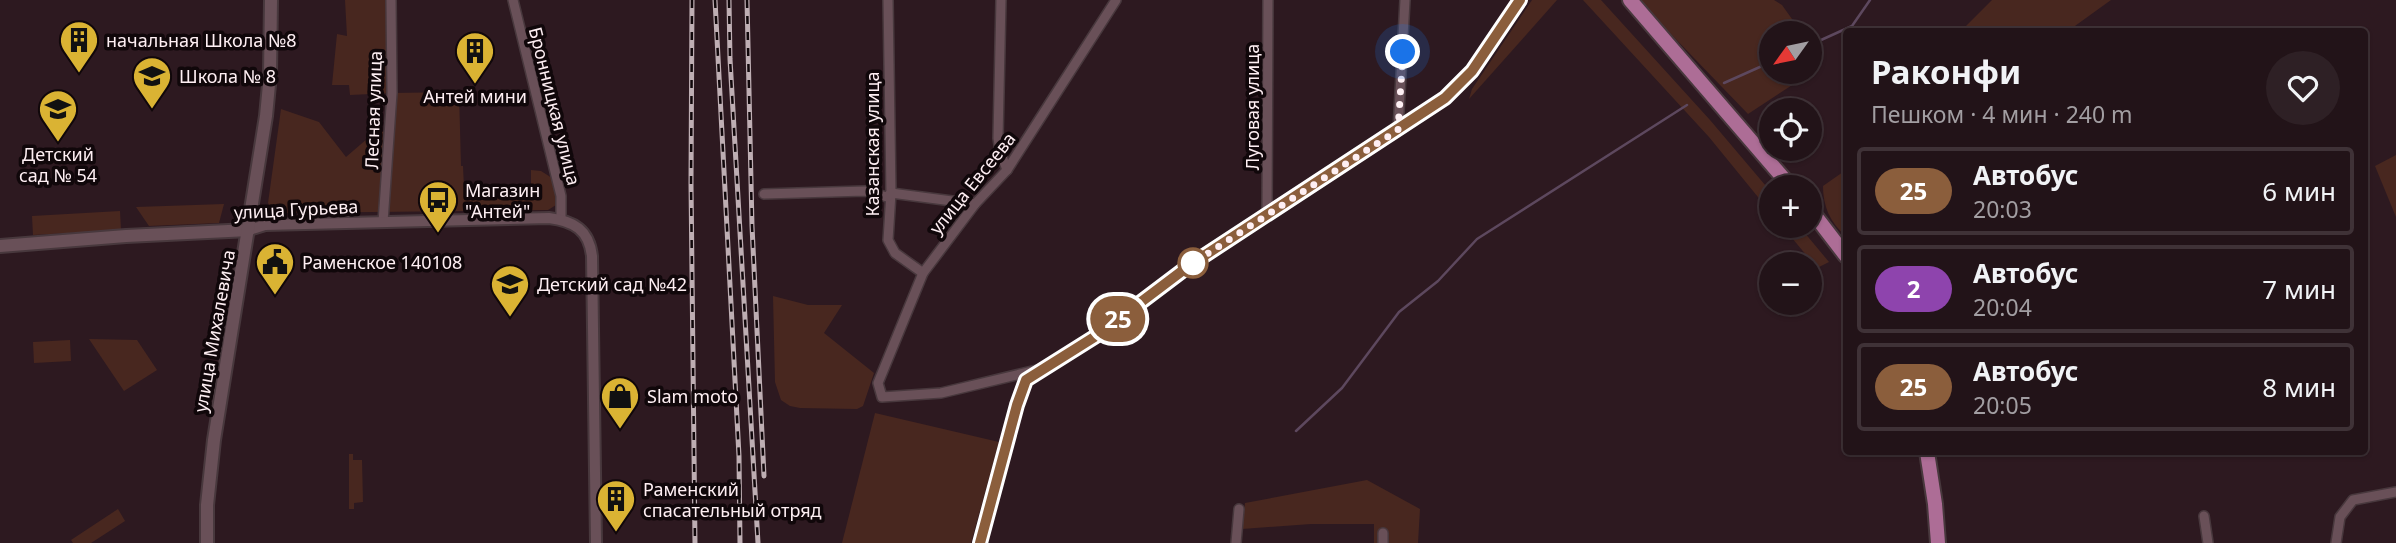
<!DOCTYPE html>
<html lang="ru">
<head>
<meta charset="utf-8">
<style>
	:root { --surface:#221318; --page:#2e2025; --text:#f1f3f6; --muted:#a29ea2; --line:#3f3237 }
	body { margin:0; font-family:"Noto Sans",sans-serif; background:var(--page); color:var(--text); height:100vh; display:flex; flex-direction:column; font-size:26px; white-space:nowrap }
	* { box-sizing:border-box; margin:0 }
	p { font-size:23px; color:var(--muted) }
	.icon { flex:none; width:38px; height:38px; fill:none; stroke:currentColor; stroke-width:2; stroke-linecap:round; stroke-linejoin:round }
	.map { position:relative; flex:1; overflow:hidden }
	.side { position:absolute; left:1843px; top:28px; width:525px; height:427px; display:flex; flex-direction:column; background:var(--surface); border-radius:7px; box-shadow:0 2px 5px #0004,0 0 0 2px var(--line) }
	.side>* { flex:none }
	.badge { padding:0 14px; border-radius:23px; font-size:24px; line-height:46px }
	.needle { width:46px; rotate:237deg }
	.buttons { position:absolute; left:1759px; top:21px; display:grid; gap:14px }
	.buttons a { display:grid; place-items:center; width:63px; height:63px; border-radius:50%; background:var(--surface); box-shadow:0 2px 5px #0004,0 0 0 2px var(--line); font-size:35px }
	.you { position:absolute; width:35px; height:35px; margin:-18px; border:5px solid #fff; border-radius:50%; background:#1a73e8; box-shadow:0 0 0 10px #1a73e833 }
	.map>.badge { position:absolute; translate:-50% -50%; box-shadow:0 0 0 4px #fff }
	.round { display:grid; place-items:center; flex:none; width:74px; height:74px; border-radius:37px; background:var(--page) }
	.summary { display:flex; align-items:center; justify-content:space-between; height:119px; padding:0 28px }
	h1 { font-size:33px; font-weight:700; line-height:52px }
	ul { padding:0; list-style:none }
	li { display:flex; align-items:center; gap:21px; height:88px; margin:0 14px 10px; padding:0 14px; border:4px solid var(--line); border-radius:7px }
	li div { flex:1 }
	li b { display:block; font-size:26px }
	li em { font-style:normal }
	li .badge { min-width:77px; font-weight:700; text-align:center }
	.map>svg:first-child { display:block }
	.green { fill:#48271f }
	.lines { fill:none; stroke-linecap:round; stroke-linejoin:round }
	.stream { stroke:#5d485e; stroke-width:2.5 }
	.minor-casing { stroke:#48383d; stroke-width:12 }
	.tertiary-casing { stroke:#48383d; stroke-width:14 }
	.secondary-casing { stroke:#48383d; stroke-width:16 }
	.primary-casing { stroke:#48383d; stroke-width:18 }
	.minor { stroke:#695058; stroke-width:9 }
	.tertiary { stroke:#695058; stroke-width:10 }
	.secondary { stroke:#695058; stroke-width:12 }
	.primary { stroke:#ad6d96; stroke-width:14 }
	.rail-casing { stroke:#beaeb3; stroke-width:5 }
	.rail { stroke:#10070a; stroke-width:2.5; stroke-dasharray:8; stroke-linecap:butt }
	.line-casing { stroke:#fff; stroke-width:16 }
	.line { stroke:#8b5e3c; stroke-width:10 }
	.walk { stroke:#feeff3; stroke-width:7; stroke-dasharray:0 12.6 }
	.stop-dot { fill:#fff; stroke:#8b5e3c; stroke-width:3.5 }
	.labels { text-anchor:middle; dominant-baseline:central; stroke-width:7; stroke-linejoin:round; paint-order:stroke }
	.poi-label { font-size:18px; fill:#feeff3; stroke:#10070a; text-anchor:start }
	.street-label { font-size:18px; fill:#feeff3; stroke:#10070a }
</style>
</head>
<body>
<div class="map">
<svg width="2396" height="543" viewBox="0 0 2396 543">
	<rect width="100%" height="100%" fill="#2d1920"/>
	<g class="green">
		<path d="M345,0H391L392,93L459,92L461,166H463L464,188L531,187V170L541,171L552,178L555,187L556,205L548,210L282,213L273,210L268,203L281,109L319,122L346,157L375,132L389,131L392,93L350,95L349,85H332L337,34L347,36Z"/>
		<path d="M1532,0H1557L1469,99L1472,89Z"/>
		<path d="M1583,0H1601L1710,120L1771,192V213L1709,137Z"/>
		<path d="M1638,0H1774L1782,5L1802,33H1771V72H1804L1803,78L1748,114Z"/>
		<path d="M1992,0H2111L2068,31H1961Z"/>
		<path d="M2396,155V217L2375,166Z"/>
		<path d="M1843,172L1846,187V236C1830,223 1823,206 1823,186Z"/>
		<path d="M224,204L219,223L149,226L136,207Z"/>
		<path d="M120,211L121,230L33,235L32,216Z"/>
		<path d="M1782,226H1799L1829,262L1817,268Z"/>
		<path d="M773,296L808,305H842L824,333L874,373L863,406L857,409L800,408L790,406L781,400L775,382Z"/>
		<path d="M89,339L137,340L157,370L124,391Z"/>
		<path d="M70,340L71,361L34,363L33,342Z"/>
		<path d="M875,413L999,442L971,543H842Z"/>
		<path d="M349,454H353V460H362L363,502L354,503V509H349Z"/>
		<path d="M1367,480L1420,509L1418,543H1374V524H1311L1242,529L1245,503Z"/>
		<path d="M118,509L125,521L91,543H73L71,540Z"/>
	</g>
	<g class="lines">
		<g class="stream">
			<path d="M1810,45L1852,26L1870,0"/>
			<path d="M1724,83L1771,62"/>
			<path d="M1296,431L1342,388L1399,312L1438,281L1477,239L1687,105"/>
		</g>
		<g class="minor-casing">
			<g id="minor">
				<path d="M513,0L561,196V219"/>
				<path d="M888,0L891,193L888,240L895,253L923,273"/>
				<path d="M1001,0L998,138L1000,151L1007,170"/>
				<path d="M1398,130L1405,0"/>
				<path d="M764,194L865,191L887,197L891,193L975,204"/>
				<path d="M1267,215L1268,0"/>
				<path d="M383,222L392,93L391,0"/>
				<path d="M1041,369L941,393L882,397L878,383L923,273L975,204L1007,170L1116,0"/>
				<path d="M2204,516L2208,543"/>
				<path d="M1236,543L1239,509"/>
				<path d="M1383,543V533"/>
				<path d="M2336,543L2340,517L2353,500L2396,492"/>
			</g>
		</g>
		<g class="tertiary-casing">
			<g id="tertiary">
				<path d="M249,230L265,225L549,218C574,221 589,230 592,256L596,543"/>
				<path d="M980,543L1017,405L1026,380L1096,336L1190,265L1445,98L1472,71L1520,0"/>
			</g>
		</g>
		<g class="secondary-casing">
			<g id="secondary">
				<path d="M0,246L126,236L249,230"/>
				<path d="M207,543V505L214,440L266,116L270,74L271,0"/>
			</g>
		</g>
		<g class="primary-casing">
			<g id="primary">
				<path d="M1630,0L1791,187"/>
				<path d="M1810,209L1846,256"/>
				<path d="M1927,452L1935,504L1938,543"/>
			</g>
		</g>
		<use href="#minor" class="minor"/>
		<use href="#tertiary" class="tertiary"/>
		<use href="#secondary" class="secondary"/>
		<use href="#primary" class="primary"/>
		<g class="rail-casing">
			<g id="rail">
				<path d="M692,0L691,183L695,543"/>
				<path d="M715,0L739,456L740,543"/>
				<path d="M729,0L730,59L758,543"/>
				<path d="M747,0L752,226L764,476"/>
			</g>
		</g>
		<use href="#rail" class="rail"/>
	</g>
	<g class="lines">
		<g class="line-casing">
			<path id="line" d="M980,543L1017,405L1026,380L1096,336L1190,265L1445,98L1472,71L1520,0"/>
		</g>
		<use href="#line" class="line"/>
		<path class="walk" d="M1193,263L1190,265L1398,130L1403,52"/>
	</g>
	<defs>
		<g id="building-pin" transform="scale(2.0125)"><path d="M0 17L-7.5 6A9.5 9.5 0 1 1 7.5 6Z" fill="#dab333" stroke="#10070a"/><path d="M-4-6H4V6H1V3H-1V6H-4ZM-2.5-4.3h1.7v1.8h-1.7ZM.8-4.3h1.7v1.8H.8ZM-2.5-1h1.7V.8h-1.7ZM.8-1h1.7V.8H.8Z" fill="#111"/></g>
		<g id="school-pin" transform="scale(2.0125)"><path d="M0 17L-7.5 6A9.5 9.5 0 1 1 7.5 6Z" fill="#dab333" stroke="#10070a"/><path d="M0-5L7-2L0 1L-7-2ZM-4 1L0 2.5L4 1V4Q0 6-4 4Z" fill="#111"/></g>
		<g id="bus-pin" transform="scale(2.0125)"><path d="M0 17L-7.5 6A9.5 9.5 0 1 1 7.5 6Z" fill="#dab333" stroke="#10070a"/><path d="M-5-6H5V4H4V6H2V4H-2V6H-4V4H-5ZM-3.5-4V0h7V-4ZM-3.5 1.2v1.5H-2V1.2ZM2 1.2v1.5H3.5V1.2Z" fill="#111"/></g>
		<g id="civic-pin" transform="scale(2.0125)"><path d="M0 17L-7.5 6A9.5 9.5 0 1 1 7.5 6Z" fill="#dab333" stroke="#10070a"/><path d="M-.6-6.5H3V-4.5H.6V-3L4-1V1h2V6H-6V1h2V-1L-.6-3ZM-1.2 2.5V6h2.4V2.5Z" fill="#111"/></g>
		<g id="shop-pin" transform="scale(2.0125)"><path d="M0 17L-7.5 6A9.5 9.5 0 1 1 7.5 6Z" fill="#dab333" stroke="#10070a"/><path d="M-5-2.5h2.3a2.7 3.5 0 0 1 5.4 0H5L5.5 6h-11ZM-1.5-2.5h3a1.5 2.3 0 0 0-3 0Z" fill="#111"/></g>
	</defs>
	<g fill-rule="evenodd">
		<use href="#building-pin" x="79" y="40"/>
		<use href="#building-pin" x="475" y="51"/>
		<use href="#school-pin" x="152" y="76"/>
		<use href="#school-pin" x="58" y="109"/>
		<use href="#bus-pin" x="438" y="200"/>
		<use href="#civic-pin" x="275" y="262"/>
		<use href="#school-pin" x="510" y="284"/>
		<use href="#shop-pin" x="620" y="396"/>
		<use href="#building-pin" x="616" y="499"/>
	</g>
	<circle class="stop-dot" cx="1193" cy="263" r="14"/>
	<g class="labels">
		<g class="poi-label">
			<text x="106" y="40">начальная Школа №8</text>
			<text x="179" y="76">Школа № 8</text>
			<text x="475" y="96" text-anchor="middle">Антей мини</text>
			<text x="58" y="154" text-anchor="middle">Детский<tspan x="58" dy="21">сад № 54</tspan></text>
			<text x="465" y="190">Магазин<tspan x="465" dy="21">"Антей"</tspan></text>
			<text x="302" y="262">Раменское 140108</text>
			<text x="537" y="284">Детский сад №42</text>
			<text x="647" y="396">Slam moto</text>
			<text x="643" y="489">Раменский<tspan x="643" dy="21">спасательный отряд</tspan></text>
		</g>
		<g class="street-label">
			<text transform="translate(555 106) rotate(76)">Бронницкая улица</text>
			<text transform="translate(1252 107) rotate(-90)">Луговая улица</text>
			<text transform="translate(373 110) rotate(-88)">Лесная улица</text>
			<text transform="translate(872 144) rotate(-90)">Казанская улица</text>
			<text transform="translate(972 183) rotate(-51)">улица Евсеева</text>
			<text transform="translate(296 209) rotate(-3)">улица Гурьева</text>
			<text transform="translate(214 331) rotate(-80)">улица Михалевича</text>
		</g>
	</g>
</svg>
<div class="buttons">
<a><svg class="needle" viewBox="-14 -14 28 28"><path d="M0-13l5 13h-10z" fill="#e53935"/><path d="M0 13l5-13h-10z" fill="#a29ea2"/></svg></a>
<a><svg class="icon" aria-label="locate" viewBox="0 0 24 24"><circle cx="12" cy="12" r="6"/><path d="M12 2v4M12 18v4M2 12h4M18 12h4"/></svg></a>
<a>+</a>
<a>−</a>
</div>
<div class="you" style="left:1403px;top:52px"></div>
<b class="badge" style="left:1118px;top:319px;background:#8b5e3c;color:#fff">25</b>
<section class="side">
<div class="summary"><div><h1>Раконфи</h1><p>Пешком · 4 мин · 240 m</p></div><a class="round"><svg class="icon" aria-label="heart" viewBox="0 0 24 24"><path d="M12 20l-8-8c-3-5 5-10 8-4 3-6 11-1 8 4z"/></svg></a></div>
<ul>
<li><span class="badge" style="background:#8b5e3c;color:#fff">25</span><div><b>Автобус</b><p>20:03</p></div><em>6 мин</em></li>
<li><span class="badge" style="background:#8e44ad;color:#fff">2</span><div><b>Автобус</b><p>20:04</p></div><em>7 мин</em></li>
<li><span class="badge" style="background:#8b5e3c;color:#fff">25</span><div><b>Автобус</b><p>20:05</p></div><em>8 мин</em></li>
</ul>
</section>
</div>
</body>
</html>
